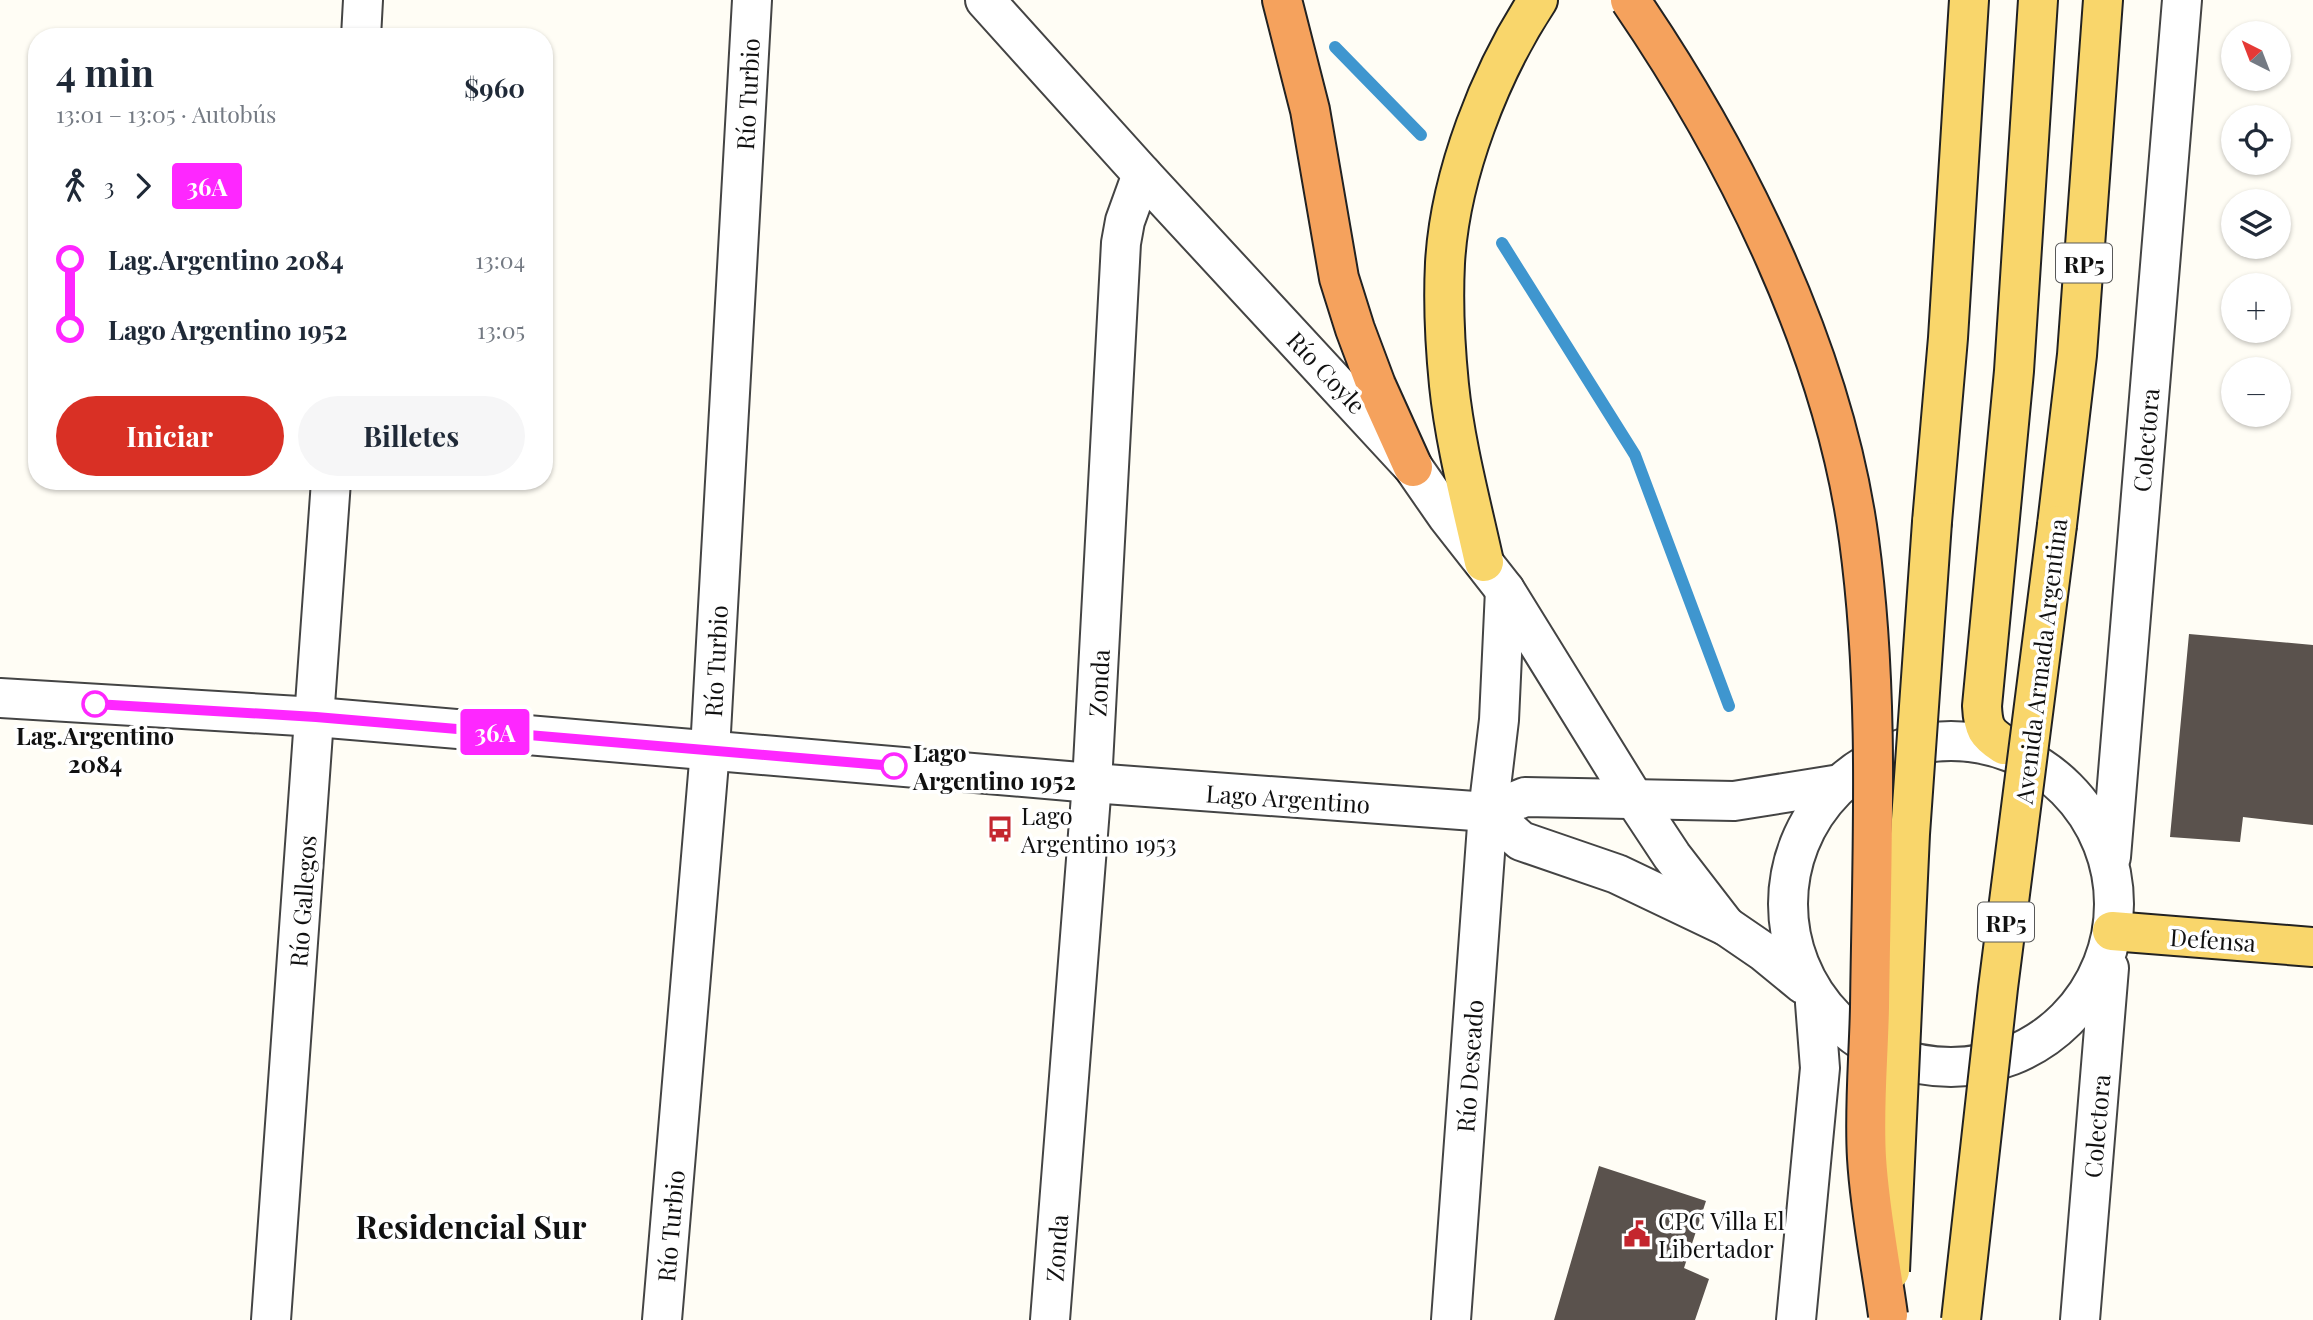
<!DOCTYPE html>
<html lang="es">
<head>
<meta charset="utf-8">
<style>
	:root { --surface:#fff; --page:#f6f6f7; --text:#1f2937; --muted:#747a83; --accent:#d93025 }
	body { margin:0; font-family:"Playfair Display",serif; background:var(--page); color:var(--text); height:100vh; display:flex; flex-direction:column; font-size:26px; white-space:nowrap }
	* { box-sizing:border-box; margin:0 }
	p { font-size:23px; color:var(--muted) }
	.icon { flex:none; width:38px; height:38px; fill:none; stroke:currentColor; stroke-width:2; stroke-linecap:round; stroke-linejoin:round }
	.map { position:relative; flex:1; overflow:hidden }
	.details { position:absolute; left:28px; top:28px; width:525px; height:462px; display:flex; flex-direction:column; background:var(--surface); border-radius:28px; box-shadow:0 2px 5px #0004 }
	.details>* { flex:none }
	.badge { padding:0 14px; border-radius:5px; font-size:24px; line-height:46px }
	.needle { width:46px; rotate:318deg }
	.tools { position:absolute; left:2221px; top:21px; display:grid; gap:14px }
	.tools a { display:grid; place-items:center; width:70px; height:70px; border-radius:50%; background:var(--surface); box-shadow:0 2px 5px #0004; font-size:35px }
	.map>.badge { position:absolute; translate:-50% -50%; box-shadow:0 0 0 4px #fff }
	.legs { display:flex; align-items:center; gap:10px; height:77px; padding:0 28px; font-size:23px }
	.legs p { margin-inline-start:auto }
	.head { display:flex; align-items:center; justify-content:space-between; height:119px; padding:0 28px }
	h1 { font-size:38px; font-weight:700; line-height:52px }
	.button { display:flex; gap:14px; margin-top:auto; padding:14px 28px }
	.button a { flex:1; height:80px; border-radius:42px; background:var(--accent); color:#fff; font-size:28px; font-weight:700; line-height:80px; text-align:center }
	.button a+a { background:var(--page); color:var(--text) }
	ul { padding:0 28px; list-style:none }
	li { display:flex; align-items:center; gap:24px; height:70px; font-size:26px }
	li i { display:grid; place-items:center; width:10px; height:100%; margin:0 9px; background:currentColor }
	li i::after { content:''; width:18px; height:18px; margin:-9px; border:5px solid; border-radius:50%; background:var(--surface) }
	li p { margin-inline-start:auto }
	li:first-child i { background:linear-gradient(#0000 50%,currentColor 0) }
	li:last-child i { background:linear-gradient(currentColor 50%,#0000 0) }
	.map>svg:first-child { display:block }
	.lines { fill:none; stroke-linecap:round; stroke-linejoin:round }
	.stream { stroke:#3f96cf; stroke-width:12 }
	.building { fill:#5a524d }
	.minor-casing { stroke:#444; stroke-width:42 }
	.major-casing { stroke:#222; stroke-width:42 }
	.highway-casing { stroke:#222; stroke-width:42 }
	.minor { stroke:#fff; stroke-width:38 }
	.major { stroke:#f9d66b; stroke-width:38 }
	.highway { stroke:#f5a25d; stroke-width:38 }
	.major-bridge-casing { stroke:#222; stroke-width:42; stroke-linecap:butt }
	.highway-bridge-casing { stroke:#222; stroke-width:42; stroke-linecap:butt }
	.major-bridge { stroke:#f9d66b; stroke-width:38 }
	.highway-bridge { stroke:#f5a25d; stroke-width:38 }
	.line-1-casing { stroke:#fff; stroke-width:16 }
	.line-1 { stroke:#fe27ff; stroke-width:10 }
	.stop-1-dot { fill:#fff; stroke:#fe27ff; stroke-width:3.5 }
	.labels { text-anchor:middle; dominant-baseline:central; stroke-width:7; stroke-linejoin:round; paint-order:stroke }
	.shield { fill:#fff; stroke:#585858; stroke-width:2 }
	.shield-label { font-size:23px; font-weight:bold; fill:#111 }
	.street-label { font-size:24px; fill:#111; stroke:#fff }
	.stop-label { font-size:24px; font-weight:bold; fill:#111; stroke:#fff }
	.poi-label { font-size:24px; fill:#111; stroke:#fff; text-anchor:start }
	.district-label { font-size:32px; font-weight:bold; fill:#111; stroke:#fff }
</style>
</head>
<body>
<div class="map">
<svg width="2313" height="1320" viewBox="0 0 2313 1320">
	<rect width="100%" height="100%" fill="#fffdf5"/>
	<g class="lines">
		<g class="stream">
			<path d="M1335,47L1421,135"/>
			<path d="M1502,243L1635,455L1729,706"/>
		</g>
	</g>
	<g class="building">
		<path d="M2189,634L2313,645V825L2243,817L2240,842L2170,837Z"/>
		<path d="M1599,1166L1706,1201L1684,1268L1709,1279L1695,1320H1554Z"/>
	</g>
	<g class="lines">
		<g class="minor-casing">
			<g id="minor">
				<path d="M985,0L1142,174L1413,467L1447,516L1505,590L1633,797L1672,856L1726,926"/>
				<path d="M361,37L363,0"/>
				<path d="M0,698L316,717L1092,783L1488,812L1525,797L1734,801L1834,785"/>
				<circle cx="1951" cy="904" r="163"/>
				<path d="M1488,812L1521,841L1617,874L1726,926L1764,952L1803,984"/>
				<path d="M2111,857L2182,0"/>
				<path d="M271,1320L331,481"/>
				<path d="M662,1320L710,750L752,0"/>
				<path d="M1050,1320L1092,783L1121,243L1125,221L1142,174"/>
				<path d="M1451,1320L1488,812L1499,720L1505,590"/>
				<path d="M1796,1320L1820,1068L1815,1003"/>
				<path d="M2080,1320L2109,968"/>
			</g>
		</g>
		<g class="major-casing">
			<g id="major">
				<path d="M1932,522L1948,338L1969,0"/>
				<path d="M2057,525L2077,355L2103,0"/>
				<path d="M1484,562C1471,503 1455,444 1449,385C1445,345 1443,303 1445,263C1450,175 1490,73 1538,0"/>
				<path d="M2004,745C1986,733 1983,728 1982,706L2014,371L2038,0"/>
				<path d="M2112,931L2313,947"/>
			</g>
		</g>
		<g class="highway-casing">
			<path id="highway" d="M1282,0L1310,110L1339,278L1355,329L1376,385L1413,467"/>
		</g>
		<use href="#minor" class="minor"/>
		<use href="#major" class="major"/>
		<use href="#highway" class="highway"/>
		<g class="major-bridge-casing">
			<g id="major-bridge">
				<path d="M1890,1271L1910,834L1932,522"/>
				<path d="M1961,1320L1998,988L2057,525"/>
			</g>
		</g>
		<g class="highway-bridge-casing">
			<path id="highway-bridge" d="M1630,0C1736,155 1834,352 1859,540C1880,695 1872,851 1870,1007C1869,1057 1864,1108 1867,1158C1870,1210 1881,1264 1888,1315"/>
		</g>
		<use href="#major-bridge" class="major-bridge"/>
		<use href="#highway-bridge" class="highway-bridge"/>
	</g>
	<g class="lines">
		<g class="line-1-casing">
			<path id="line-1" d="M95,704L316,717L894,766"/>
		</g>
		<use href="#line-1" class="line-1"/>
	</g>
	<defs>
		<g id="bus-bare" transform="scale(2.1)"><path d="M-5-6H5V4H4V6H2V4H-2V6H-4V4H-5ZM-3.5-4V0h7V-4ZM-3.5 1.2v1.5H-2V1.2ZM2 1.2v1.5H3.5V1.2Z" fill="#c4262e" stroke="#fff" stroke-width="2.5" paint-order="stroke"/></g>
		<g id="civic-bare" transform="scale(2.1)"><path d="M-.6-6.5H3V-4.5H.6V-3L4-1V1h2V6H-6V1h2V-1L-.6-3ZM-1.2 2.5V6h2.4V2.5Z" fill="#c4262e" stroke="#fff" stroke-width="2.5" paint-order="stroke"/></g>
	</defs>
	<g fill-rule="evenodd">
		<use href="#bus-bare" x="1000" y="829"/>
		<use href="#civic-bare" x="1637" y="1234"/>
	</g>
	<g class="stop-1-dot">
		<circle cx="95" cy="704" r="12"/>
		<circle cx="894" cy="766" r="12"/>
	</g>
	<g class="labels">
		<g class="shield">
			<rect x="2056" y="243.5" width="56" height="39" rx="5"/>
			<rect x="1978" y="902.5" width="56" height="39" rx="5"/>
		</g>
		<g class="shield-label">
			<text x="2084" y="263">RP5</text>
			<text x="2006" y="922">RP5</text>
		</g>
		<g class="street-label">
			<text transform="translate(747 94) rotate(-87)">Río Turbio</text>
			<text transform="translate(1327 372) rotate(47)">Río Coyle</text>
			<text transform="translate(2145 440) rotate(-85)">Colectora</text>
			<text transform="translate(715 661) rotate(-87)">Río Turbio</text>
			<text transform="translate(2040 661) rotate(-83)">Avenida Armada Argentina</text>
			<text transform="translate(1098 683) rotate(-87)">Zonda</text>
			<text transform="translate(1288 798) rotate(4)">Lago Argentino</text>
			<text transform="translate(302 901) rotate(-86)">Río Gallegos</text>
			<text transform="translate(2213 939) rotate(4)">Defensa</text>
			<text transform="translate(1469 1066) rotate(-86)">Río Deseado</text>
			<text transform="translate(2096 1126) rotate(-85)">Colectora</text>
			<text transform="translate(670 1226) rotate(-85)">Río Turbio</text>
			<text transform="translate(1056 1248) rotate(-86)">Zonda</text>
		</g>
		<g class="stop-label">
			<text x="95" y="735">Lag.Argentino<tspan x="95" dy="28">2084</tspan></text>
			<text x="913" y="752" text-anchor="start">Lago<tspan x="913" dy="28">Argentino 1952</tspan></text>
		</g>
		<g class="poi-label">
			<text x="1021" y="815">Lago<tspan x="1021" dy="28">Argentino 1953</tspan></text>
			<text x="1658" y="1220">CPC Villa El<tspan x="1658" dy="28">Libertador</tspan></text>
		</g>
		<g class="district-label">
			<text x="471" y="1225">Residencial Sur</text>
		</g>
	</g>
</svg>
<div class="tools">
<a><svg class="needle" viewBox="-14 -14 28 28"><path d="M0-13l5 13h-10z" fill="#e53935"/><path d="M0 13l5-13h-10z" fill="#747a83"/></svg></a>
<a><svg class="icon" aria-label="locate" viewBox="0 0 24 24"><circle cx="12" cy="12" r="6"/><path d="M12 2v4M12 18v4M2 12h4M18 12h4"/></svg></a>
<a><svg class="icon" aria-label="layers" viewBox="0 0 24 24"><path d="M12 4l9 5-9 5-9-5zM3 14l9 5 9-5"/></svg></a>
<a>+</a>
<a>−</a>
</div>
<b class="badge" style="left:495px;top:732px;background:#fe27ff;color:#fff">36A</b>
<section class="details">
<div class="head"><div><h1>4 min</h1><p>13:01 – 13:05 · Autobús</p></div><b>$960</b></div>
<div class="legs"><svg class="icon" aria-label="walk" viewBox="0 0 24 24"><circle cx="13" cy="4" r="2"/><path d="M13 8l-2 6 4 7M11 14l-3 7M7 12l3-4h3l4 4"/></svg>3<svg class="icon" aria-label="forward" viewBox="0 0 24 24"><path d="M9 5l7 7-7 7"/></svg><b class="badge" style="background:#fe27ff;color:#fff">36A</b></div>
<ul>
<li><i style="color:#fe27ff"></i><b>Lag.Argentino 2084</b><p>13:04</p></li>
<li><i style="color:#fe27ff"></i><b>Lago Argentino 1952</b><p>13:05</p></li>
</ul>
<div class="button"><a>Iniciar</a><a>Billetes</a></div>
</section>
</div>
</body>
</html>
